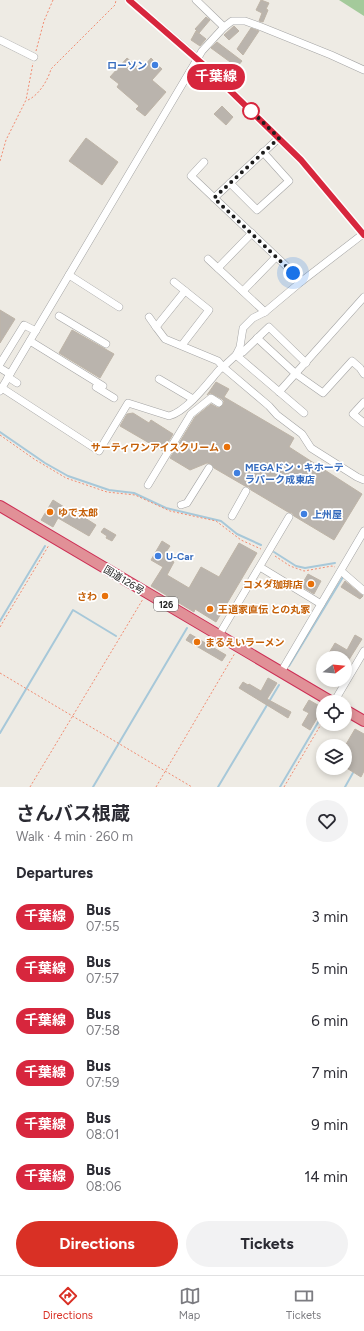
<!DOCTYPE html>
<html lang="en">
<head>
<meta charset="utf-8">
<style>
	:root { --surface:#fff; --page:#f2f2f3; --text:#2b2b33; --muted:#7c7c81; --line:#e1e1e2; --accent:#d93025 }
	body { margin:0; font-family:Figtree,"Noto Sans JP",sans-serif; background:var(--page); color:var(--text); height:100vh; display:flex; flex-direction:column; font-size:15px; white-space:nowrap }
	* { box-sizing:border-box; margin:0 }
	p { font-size:13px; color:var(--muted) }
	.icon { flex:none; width:22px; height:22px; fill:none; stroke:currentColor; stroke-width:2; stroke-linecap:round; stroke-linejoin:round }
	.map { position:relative; height:787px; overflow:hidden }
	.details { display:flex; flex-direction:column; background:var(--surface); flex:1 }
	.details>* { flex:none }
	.badge { padding:0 8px; border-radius:13px; font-size:14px; line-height:26px }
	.needle { width:26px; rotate:74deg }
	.controls { position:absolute; left:316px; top:651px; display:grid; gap:8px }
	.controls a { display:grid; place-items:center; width:36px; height:36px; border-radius:50%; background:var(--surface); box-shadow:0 2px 6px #0003; font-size:20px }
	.you { position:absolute; width:20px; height:20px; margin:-10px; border:3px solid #fff; border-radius:50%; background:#1a73e8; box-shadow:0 0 0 6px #1a73e833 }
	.map>.badge { position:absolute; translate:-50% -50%; box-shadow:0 0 0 2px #fff }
	h2 { padding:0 16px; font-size:15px; line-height:36px }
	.round { display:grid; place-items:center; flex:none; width:42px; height:42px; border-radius:21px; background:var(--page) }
	.head { display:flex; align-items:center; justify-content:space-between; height:68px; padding:0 16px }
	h1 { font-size:19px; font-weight:700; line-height:30px }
	.primary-button { display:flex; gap:8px; margin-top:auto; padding:8px 16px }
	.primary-button a { flex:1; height:46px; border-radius:24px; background:var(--accent); color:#fff; font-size:16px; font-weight:700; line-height:46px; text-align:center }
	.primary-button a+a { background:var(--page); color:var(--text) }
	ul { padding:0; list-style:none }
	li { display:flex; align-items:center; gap:12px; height:52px; padding:0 16px }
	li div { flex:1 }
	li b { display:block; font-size:15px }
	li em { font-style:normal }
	li .badge { min-width:44px; font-weight:700; text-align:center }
	.menu { display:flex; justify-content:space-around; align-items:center; height:56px; border-top:1px solid var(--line); background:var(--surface); font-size:11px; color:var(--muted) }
	.menu a { display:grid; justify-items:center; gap:2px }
	.menu .selected { color:var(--accent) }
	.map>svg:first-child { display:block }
	.forest { fill:#a4ca9b }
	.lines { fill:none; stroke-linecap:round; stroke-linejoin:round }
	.stream { stroke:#a7c8d9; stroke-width:2 }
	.building { fill:#bab4ad; stroke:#beb4a7 }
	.minor-casing { stroke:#a4a4a4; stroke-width:8 }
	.highway-casing { stroke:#cd2f55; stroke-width:12 }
	.path { stroke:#f18c72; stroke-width:1; stroke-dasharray:2 2; stroke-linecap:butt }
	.minor { stroke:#fff; stroke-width:7 }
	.highway { stroke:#e19097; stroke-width:10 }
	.line-casing { stroke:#fff; stroke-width:9 }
	.line { stroke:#d7263d; stroke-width:6 }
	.walk { stroke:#1d1d1d; stroke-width:4; stroke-dasharray:0 7.2 }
	.shop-dot { fill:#3f7fe0; stroke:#fff; stroke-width:1.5 }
	.stop-dot { fill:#fff; stroke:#d7263d; stroke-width:2 }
	.food-dot { fill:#e8710a; stroke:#fff; stroke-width:1.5 }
	.labels { text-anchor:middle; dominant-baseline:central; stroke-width:3.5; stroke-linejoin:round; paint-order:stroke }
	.shield { fill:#fff; stroke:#616161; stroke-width:1 }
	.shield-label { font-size:9px; font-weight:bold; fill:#1d1d1d }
	.shop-label { font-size:10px; font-weight:bold; fill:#366cbe; stroke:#fff; text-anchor:start }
	.food-label { font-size:10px; font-weight:bold; fill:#c56008; stroke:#fff; text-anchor:end }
	.street-label { font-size:10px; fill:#1d1d1d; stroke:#fff }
</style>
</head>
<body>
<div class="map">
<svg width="364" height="787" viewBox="0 0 364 787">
	<rect width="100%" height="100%" fill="#eeebe4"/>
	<path class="forest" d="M339,0H364V16Z"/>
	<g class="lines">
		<g class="stream">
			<path d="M0,432L45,463L68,476L109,490L134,493L166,508L221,521L237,534L261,545"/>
			<path d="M274,552L296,566L305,568L335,563"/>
			<path d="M0,621L45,546"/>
			<path d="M289,666L343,577"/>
			<path d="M0,733L73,610L116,636"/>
			<path d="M93,787L187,628"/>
			<path d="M218,787L279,685"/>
			<path d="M280,787L323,714"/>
			<path d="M345,787L354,771"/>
		</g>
	</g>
	<g class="building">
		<path d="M261,0L269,3L266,9L268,10L263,22L259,21L262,13L256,10Z"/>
		<path d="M206,17L210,20L199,33L195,29Z"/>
		<path d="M234,26L239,31L229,40L224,35Z"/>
		<path d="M251,28L259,31L243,55L237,49Z"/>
		<path d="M196,31L206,39L200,46L191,40Z"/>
		<path d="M217,42L242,61L237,67L211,48Z"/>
		<path d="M127,58L141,70L151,58L162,69L152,80L166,92L145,116L136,109L139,106L117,87L119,84L110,77Z"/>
		<path d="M238,75L246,82L239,89L232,82Z"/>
		<path d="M222,106L233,117L226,125L214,114Z"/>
		<path d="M86,138L118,162L102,185L69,161Z"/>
		<path d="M0,310L15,319L0,343Z"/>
		<path d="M72,330L114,354L100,378L59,353Z"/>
		<path d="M216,382L229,389L224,397L294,438L289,447L362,494L334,540L294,516L292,513L288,512L251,490L249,487L245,486L214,468L211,464L207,463L190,470L170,458L195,417L211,404L218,408L223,405L224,401L222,399L213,394L210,393L207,395Z"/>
		<path d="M133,413L149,423L151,420L173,434L163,451L120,426L127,414Z"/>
		<path d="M53,500L72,512L74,511L96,525L89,536L58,518L53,527L41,520Z"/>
		<path d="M104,528L116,535L112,541L106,538L107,536L101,532Z"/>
		<path d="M162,541L170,546L164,555L174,562L167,575L189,588L201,567L219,577L239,543L257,553L216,622L195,609L194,612L151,586L163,567L151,560Z"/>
		<path d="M308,574L321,581L314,594L301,586Z"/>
		<path d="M345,581L363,596L360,599L341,587Z"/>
		<path d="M190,634L226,655L222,661L186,640Z"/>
		<path d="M355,635L362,639L345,666V658H326L335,643L347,650Z"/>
		<path d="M268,678L277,683L267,699L291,712L288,718L239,688L243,682L248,685L249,684L261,691Z"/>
		<path d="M309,700L323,708L310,730L302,725L309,713L303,710Z"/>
		<path d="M355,729L364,734V771L361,777L345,767V746Z"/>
	</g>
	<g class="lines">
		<g class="minor-casing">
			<g id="minor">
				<path d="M129,0L198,59L301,160L364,235"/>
				<path d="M196,0L224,27"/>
				<path d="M0,40L34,57"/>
				<path d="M204,162L191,176L302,281"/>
				<path d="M230,183L257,210L289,181L263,152"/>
				<path d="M214,198L279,138"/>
				<path d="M208,259L265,312"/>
				<path d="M218,268L252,233"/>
				<path d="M69,275L119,307"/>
				<path d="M174,282L209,310L182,345"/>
				<path d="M243,291L276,257"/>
				<path d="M59,316L106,344"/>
				<path d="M149,317L156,327L165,339L218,361L223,367L236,355L240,347L243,328L253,318L265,312L302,281L363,234"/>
				<path d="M156,327L185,291"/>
				<path d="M257,338L296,374L323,393L352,361L360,368L364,374"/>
				<path d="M30,341L103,386"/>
				<path d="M0,364L24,325L36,331"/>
				<path d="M0,368L10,374"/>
				<path d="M8,377L17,383"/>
				<path d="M159,379L193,399"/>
				<path d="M96,387L114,398"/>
				<path d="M2,388L99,451L128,403L169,416C187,411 207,384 219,370L223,367L269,406L277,415L302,434L311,448L357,477L364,480"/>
				<path d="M0,391L202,51L224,27L232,21H245L259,26L331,55L364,70"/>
				<path d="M279,392L364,297"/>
				<path d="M364,402L353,414L364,423"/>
				<path d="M304,413L236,355L243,352L269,327L306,363"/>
				<path d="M148,485L191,414L211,398L219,403"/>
				<path d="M181,505L187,503L209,468"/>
				<path d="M232,516L246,491"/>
				<path d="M260,567L321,604"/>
				<path d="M341,571L364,591"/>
				<path d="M219,635L289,517"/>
				<path d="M281,672L364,531"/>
				<path d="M334,702L364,651"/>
			</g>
		</g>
		<g class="highway-casing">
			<g id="highway">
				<path d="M0,506L332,702"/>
				<path d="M345,710L364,721"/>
			</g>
		</g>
		<g class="path">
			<path d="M36,51L44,21L53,0"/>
			<path d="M28,100C39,95 48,80 51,69L115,5L116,0"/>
			<path d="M0,161L6,140L26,100L33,63"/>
			<path d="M0,435L34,459L66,478L107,492L135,495L170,511L216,521L241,540L261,549"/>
			<path d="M275,556L290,566L304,571L332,566L335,567"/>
			<path d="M0,627L49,545"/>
			<path d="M0,673L192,787"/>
			<path d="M30,787L143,599"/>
			<path d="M156,787L235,653"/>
			<path d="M284,787L323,721"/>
		</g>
		<use href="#minor" class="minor"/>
		<use href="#highway" class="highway"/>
	</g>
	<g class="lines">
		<g class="line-casing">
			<path id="line" d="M129,0L205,66L301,160L364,235"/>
		</g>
		<use href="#line" class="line"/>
		<path class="walk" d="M251,111L247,107L279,138L214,198L293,273"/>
	</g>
	<g class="shop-dot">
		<circle cx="155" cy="65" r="4"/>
		<circle cx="237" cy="473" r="4"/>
		<circle cx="304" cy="514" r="4"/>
		<circle cx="158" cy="556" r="4"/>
	</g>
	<circle class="stop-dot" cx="251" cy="111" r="8"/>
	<g class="food-dot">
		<circle cx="227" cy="447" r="4"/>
		<circle cx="50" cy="512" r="4"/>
		<circle cx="311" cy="584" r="4"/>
		<circle cx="105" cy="596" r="4"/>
		<circle cx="210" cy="609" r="4"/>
		<circle cx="197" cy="642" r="4"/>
	</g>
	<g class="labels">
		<rect class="shield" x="154" y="597" width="24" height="14" rx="3"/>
		<g class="shield-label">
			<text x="166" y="604">126</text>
		</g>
		<g class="shop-label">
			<text x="147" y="65" text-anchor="end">ローソン</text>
			<text x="245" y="467">MEGAドン・キホーテ<tspan x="245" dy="12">ラパーク成東店</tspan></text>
			<text x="312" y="514">上州屋</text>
			<text x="166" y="556">U-Car</text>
		</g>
		<g class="food-label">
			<text x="219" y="447">サーティワンアイスクリーム</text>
			<text x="58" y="512" text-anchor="start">ゆで太郎</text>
			<text x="303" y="584">コメダ珈琲店</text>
			<text x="97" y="596">さわ</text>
			<text x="218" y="609" text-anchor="start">王道家直伝 との丸家</text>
			<text x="205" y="642" text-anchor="start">まるえいラーメン</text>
		</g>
		<g class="street-label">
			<text transform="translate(124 580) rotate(31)">国道126号</text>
		</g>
	</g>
</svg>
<div class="controls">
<a><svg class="needle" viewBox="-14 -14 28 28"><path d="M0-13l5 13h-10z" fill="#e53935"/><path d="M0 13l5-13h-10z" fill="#7c7c81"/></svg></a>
<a><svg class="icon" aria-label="locate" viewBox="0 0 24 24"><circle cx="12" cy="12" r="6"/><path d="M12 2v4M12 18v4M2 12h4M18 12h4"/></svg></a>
<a><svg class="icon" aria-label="layers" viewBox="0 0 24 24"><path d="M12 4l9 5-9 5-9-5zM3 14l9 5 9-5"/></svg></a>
</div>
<div class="you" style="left:293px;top:273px"></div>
<b class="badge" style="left:216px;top:77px;background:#d7263d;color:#fff">千葉線</b>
</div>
<section class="details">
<div class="head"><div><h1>さんバス根蔵</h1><p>Walk · 4 min · 260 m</p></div><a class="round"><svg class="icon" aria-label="heart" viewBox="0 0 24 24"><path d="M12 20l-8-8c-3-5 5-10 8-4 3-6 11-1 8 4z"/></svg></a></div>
<h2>Departures</h2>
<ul>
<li><span class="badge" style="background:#d7263d;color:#fff">千葉線</span><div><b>Bus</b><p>07:55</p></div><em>3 min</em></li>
<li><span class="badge" style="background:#d7263d;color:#fff">千葉線</span><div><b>Bus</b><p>07:57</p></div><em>5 min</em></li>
<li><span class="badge" style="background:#d7263d;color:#fff">千葉線</span><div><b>Bus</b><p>07:58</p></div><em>6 min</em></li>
<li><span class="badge" style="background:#d7263d;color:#fff">千葉線</span><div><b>Bus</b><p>07:59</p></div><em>7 min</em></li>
<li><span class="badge" style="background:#d7263d;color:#fff">千葉線</span><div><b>Bus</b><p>08:01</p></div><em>9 min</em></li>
<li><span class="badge" style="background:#d7263d;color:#fff">千葉線</span><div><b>Bus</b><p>08:06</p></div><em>14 min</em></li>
</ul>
<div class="primary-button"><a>Directions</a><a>Tickets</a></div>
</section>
<nav class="menu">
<a class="selected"><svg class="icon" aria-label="directions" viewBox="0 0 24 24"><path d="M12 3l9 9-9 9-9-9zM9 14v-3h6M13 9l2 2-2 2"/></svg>Directions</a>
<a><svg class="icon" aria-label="map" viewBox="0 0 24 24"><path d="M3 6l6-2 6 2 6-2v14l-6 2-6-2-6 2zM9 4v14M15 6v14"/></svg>Map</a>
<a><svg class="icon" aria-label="tickets" viewBox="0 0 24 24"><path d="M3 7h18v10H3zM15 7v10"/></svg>Tickets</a>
</nav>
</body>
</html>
